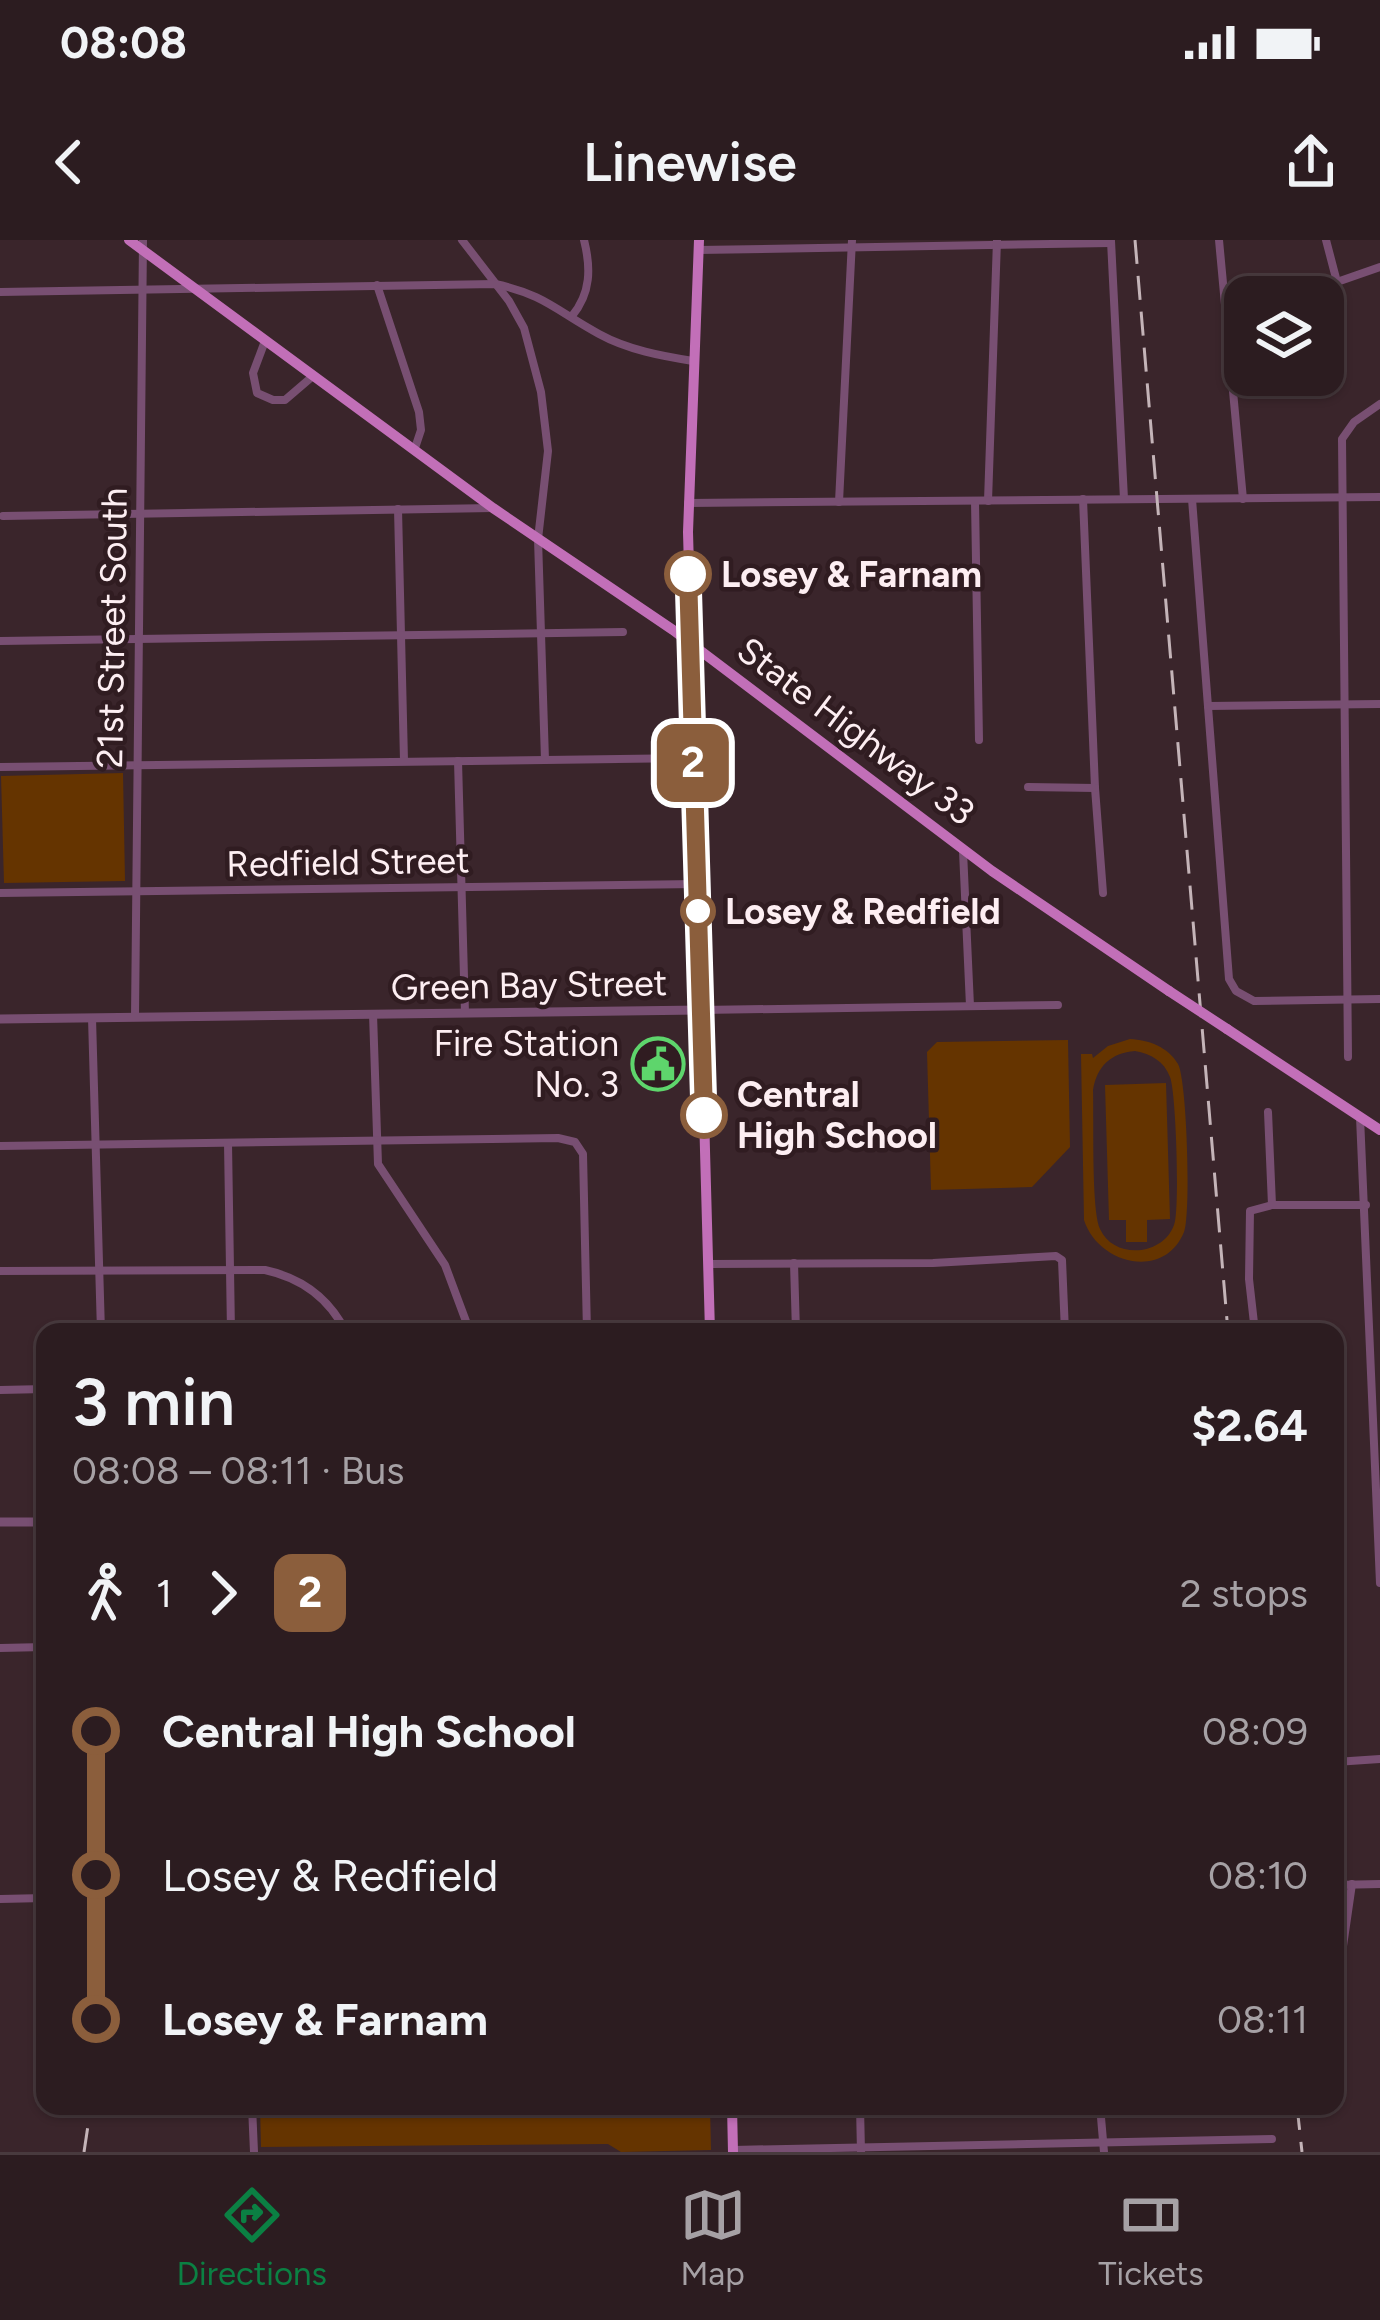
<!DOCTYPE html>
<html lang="en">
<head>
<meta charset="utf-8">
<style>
	:root { --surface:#2c1c20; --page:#342529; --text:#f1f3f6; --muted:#a6a1a5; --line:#483a3e; --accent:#0b8043 }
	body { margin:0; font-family:Figtree,sans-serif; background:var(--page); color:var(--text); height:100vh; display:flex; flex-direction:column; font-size:45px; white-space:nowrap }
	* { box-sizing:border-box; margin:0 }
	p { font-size:39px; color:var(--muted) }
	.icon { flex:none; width:66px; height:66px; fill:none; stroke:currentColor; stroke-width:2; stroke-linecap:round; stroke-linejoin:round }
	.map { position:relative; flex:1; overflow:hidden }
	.sheet { position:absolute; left:36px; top:1083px; width:1308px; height:792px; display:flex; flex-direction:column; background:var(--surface); border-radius:24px; box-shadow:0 3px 9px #0004,0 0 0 3px var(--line) }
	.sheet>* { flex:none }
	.badge { padding:0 24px; border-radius:18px; font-size:42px; line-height:78px }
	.tools { position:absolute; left:1224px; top:36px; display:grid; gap:24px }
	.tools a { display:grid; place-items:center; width:120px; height:120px; border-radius:24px; background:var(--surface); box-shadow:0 3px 9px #0004,0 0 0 3px var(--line); font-size:60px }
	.map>.badge { position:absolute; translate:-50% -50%; box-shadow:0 0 0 6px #fff }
	.legs { display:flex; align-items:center; gap:18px; height:132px; padding:0 36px; font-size:39px }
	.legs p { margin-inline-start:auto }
	.summary { display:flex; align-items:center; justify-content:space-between; height:204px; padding:0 36px }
	h1 { font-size:66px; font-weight:600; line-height:90px }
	ul { padding:0 36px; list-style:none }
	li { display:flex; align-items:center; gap:42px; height:144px; font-size:45px }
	li i { display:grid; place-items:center; width:18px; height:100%; margin:0 15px; background:currentColor }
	li i::after { content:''; width:30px; height:30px; margin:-15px; border:9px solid; border-radius:50%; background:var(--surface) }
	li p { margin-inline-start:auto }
	li:first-child i { background:linear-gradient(#0000 50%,currentColor 0) }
	li:last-child i { background:linear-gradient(currentColor 50%,#0000 0) }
	.status { display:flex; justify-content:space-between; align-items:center; height:84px; padding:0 60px; background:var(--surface); direction:ltr }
	.status svg { height:33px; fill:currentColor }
	header { display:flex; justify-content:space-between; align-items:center; height:156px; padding:0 36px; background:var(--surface); font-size:54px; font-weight:600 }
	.tabs { display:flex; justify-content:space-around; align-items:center; height:168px; border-top:3px solid var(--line); background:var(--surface); font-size:33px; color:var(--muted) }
	.tabs a { display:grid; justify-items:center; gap:6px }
	.tabs .current { color:var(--accent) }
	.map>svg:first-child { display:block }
	.green { fill:#653400; fill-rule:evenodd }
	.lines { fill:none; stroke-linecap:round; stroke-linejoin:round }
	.minor { stroke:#784f72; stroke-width:8 }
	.tertiary { stroke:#784f72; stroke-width:9 }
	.primary { stroke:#c26fb8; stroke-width:10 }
	.rail { stroke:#c4b4b8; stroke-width:3; stroke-dasharray:24 12; stroke-linecap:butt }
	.primary-bridge { stroke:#c26fb8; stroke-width:10 }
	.line-1-casing { stroke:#fff; stroke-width:27 }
	.line-1 { stroke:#8b5e3c; stroke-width:18 }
	.stop-1-dot { fill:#fff; stroke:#8b5e3c; stroke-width:6 }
	.labels { text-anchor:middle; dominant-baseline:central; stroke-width:9; stroke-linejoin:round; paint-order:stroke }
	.stop-label { font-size:36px; font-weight:bold; fill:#fdeef2; stroke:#301c21; text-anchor:start }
	.street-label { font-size:36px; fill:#fdeef2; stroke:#301c21 }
	.poi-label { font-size:36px; fill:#fdeef2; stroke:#301c21; text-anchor:end }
</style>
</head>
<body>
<div class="status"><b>08:08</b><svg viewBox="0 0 49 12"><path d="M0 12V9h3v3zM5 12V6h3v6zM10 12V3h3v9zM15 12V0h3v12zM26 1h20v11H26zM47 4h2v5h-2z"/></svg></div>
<header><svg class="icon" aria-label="back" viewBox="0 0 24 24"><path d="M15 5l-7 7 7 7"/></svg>Linewise<svg class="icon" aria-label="share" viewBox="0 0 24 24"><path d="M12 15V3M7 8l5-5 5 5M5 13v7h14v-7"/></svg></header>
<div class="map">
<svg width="1380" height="1912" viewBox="0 0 1380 1912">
	<rect width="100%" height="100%" fill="#3a252b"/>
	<g class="green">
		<path d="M123,533L125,641L4,643L1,536Z"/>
		<path d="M1130,799C1149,800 1168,807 1178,824C1187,840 1191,975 1184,992C1164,1041 1098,1024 1084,980L1081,814H1092L1093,818L1108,806ZM1135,811C1151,814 1164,821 1170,837C1176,851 1180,972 1174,985C1163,1016 1114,1020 1100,989C1091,969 1094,878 1093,850C1097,826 1111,813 1135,811Z"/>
		<path d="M1068,800L1070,907L1032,947L931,950L927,812L937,802Z"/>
		<path d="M1166,843L1170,979L1147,980V1002H1126V980H1109L1105,845Z"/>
		<path d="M260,1866H710L711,1910L621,1912L608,1904L261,1907Z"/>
	</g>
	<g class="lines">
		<g class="minor">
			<path d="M462,0L509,61L524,88L541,152L548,211L538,299L545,520"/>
			<path d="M1219,0L1243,259"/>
			<path d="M1326,0L1337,42"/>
			<path d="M1111,1L1124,259"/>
			<path d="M698,10L1111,3"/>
			<path d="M377,45L419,172L421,190L415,208"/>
			<path d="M0,52L495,44C544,54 558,72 599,94C628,110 662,116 693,121"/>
			<path d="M1311,57L1337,42L1380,27"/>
			<path d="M572,76C591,53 591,28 584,0"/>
			<path d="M1228,98L1245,96"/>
			<path d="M265,101L253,133L257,153L273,160H285L313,136"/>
			<path d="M1083,259L1095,548L1103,653"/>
			<path d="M1192,259L1229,739L1236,751L1254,761L1380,759"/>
			<path d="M975,261L979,500"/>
			<path d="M988,261L997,0"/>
			<path d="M839,262L852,0"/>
			<path d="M688,263L1380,257"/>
			<path d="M398,269L404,521"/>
			<path d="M3,276L493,268"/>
			<path d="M0,401L623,392"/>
			<path d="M1208,466L1380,464"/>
			<path d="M458,521L465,773"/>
			<path d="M0,527L693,518"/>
			<path d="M1028,547L1095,548"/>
			<path d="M963,611L970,766"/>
			<path d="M0,653L697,644"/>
			<path d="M701,770L1058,765"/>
			<path d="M373,774L378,924L445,1025L470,1092"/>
			<path d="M135,777L143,0"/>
			<path d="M92,778L101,1092"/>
			<path d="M1348,817L1342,199L1354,182L1380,164"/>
			<path d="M1268,872L1272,965"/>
			<path d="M1360,877L1380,1343"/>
			<path d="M228,903L231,1092"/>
			<path d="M0,906L558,898L575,902L583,914L587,1092"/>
			<path d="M794,1023L796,1092"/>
			<path d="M708,1024L933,1023L1056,1016L1062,1020L1065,1092"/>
			<path d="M0,1031L265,1030C302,1038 329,1058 346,1092"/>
			<path d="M1255,1092L1249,1039L1250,971L1272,965H1366"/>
			<path d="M0,1150L45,1149"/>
			<path d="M0,1408L45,1407"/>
			<path d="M1335,1522L1380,1519"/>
			<path d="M1335,1645L1380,1644"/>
			<path d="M0,1659L45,1658"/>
			<path d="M1342,1713L1352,1644"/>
			<path d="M252,1866L254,1912"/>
			<path d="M860,1866L861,1912"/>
			<path d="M1100,1866L1104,1912"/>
			<path d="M733,1910L1272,1899"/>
		</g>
		<g class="tertiary">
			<path d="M0,779L701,770"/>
			<path d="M0,1282H45"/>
		</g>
		<g class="primary">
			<path d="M129,0L493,268L673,390L992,631L1169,751"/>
			<path d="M699,0L688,292L710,1092"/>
			<path d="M1227,789L1380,890"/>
			<path d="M732,1866L733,1912"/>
		</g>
		<g class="rail">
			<path d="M1135,0L1228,1092"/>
			<path d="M1297,1866L1302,1912"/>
			<path d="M84,1912L89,1879"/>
		</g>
		<path class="primary-bridge" d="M1169,751L1227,789"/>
	</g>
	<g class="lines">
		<g class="line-1-casing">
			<path id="line-1" d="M688,334L704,875"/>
		</g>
		<use href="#line-1" class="line-1"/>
	</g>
	<defs>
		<g id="civic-ring" transform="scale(2.7)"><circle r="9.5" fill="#301c21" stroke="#5ed56c" stroke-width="1.5"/><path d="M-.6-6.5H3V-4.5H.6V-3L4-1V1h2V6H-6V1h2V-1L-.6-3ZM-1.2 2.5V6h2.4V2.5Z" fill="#5ed56c"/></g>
	</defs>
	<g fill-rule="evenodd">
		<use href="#civic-ring" x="658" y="824"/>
	</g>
	<g class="stop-1-dot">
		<circle cx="688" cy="334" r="21"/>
		<circle cx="698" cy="671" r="15"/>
		<circle cx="704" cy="875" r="21"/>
	</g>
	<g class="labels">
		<g class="stop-label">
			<text x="721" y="334">Losey &amp; Farnam</text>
			<text x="725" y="671">Losey &amp; Redfield</text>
			<text x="737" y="854">Central<tspan x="737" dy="41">High School</tspan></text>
		</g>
		<g class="street-label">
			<text transform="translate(112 388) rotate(-89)">21st Street South</text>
			<text transform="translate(856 491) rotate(37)">State Highway 33</text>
			<text transform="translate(348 622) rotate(-1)">Redfield Street</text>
			<text transform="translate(529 745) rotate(-1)">Green Bay Street</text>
		</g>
		<g class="poi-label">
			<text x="619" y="803">Fire Station<tspan x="619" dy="41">No. 3</tspan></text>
		</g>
	</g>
</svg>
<div class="tools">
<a><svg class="icon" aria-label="layers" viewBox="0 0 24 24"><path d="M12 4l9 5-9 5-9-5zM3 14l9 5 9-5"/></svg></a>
</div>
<b class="badge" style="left:693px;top:523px;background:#8b5e3c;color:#fff">2</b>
<section class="sheet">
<div class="summary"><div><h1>3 min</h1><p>08:08 – 08:11 · Bus</p></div><b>$2.64</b></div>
<div class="legs"><svg class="icon" aria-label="walk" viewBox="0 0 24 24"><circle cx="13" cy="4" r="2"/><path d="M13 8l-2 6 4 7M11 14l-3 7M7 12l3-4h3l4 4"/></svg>1<svg class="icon" aria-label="forward" viewBox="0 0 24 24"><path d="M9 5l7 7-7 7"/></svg><b class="badge" style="background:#8b5e3c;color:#fff">2</b><p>2 stops</p></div>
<ul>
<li><i style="color:#8b5e3c"></i><b>Central High School</b><p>08:09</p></li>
<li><i style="color:#8b5e3c"></i><span>Losey &amp; Redfield</span><p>08:10</p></li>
<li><i style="color:#8b5e3c"></i><b>Losey &amp; Farnam</b><p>08:11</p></li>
</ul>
</section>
</div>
<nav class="tabs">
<a class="current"><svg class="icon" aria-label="directions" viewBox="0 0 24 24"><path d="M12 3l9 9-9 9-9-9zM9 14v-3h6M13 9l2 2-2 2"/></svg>Directions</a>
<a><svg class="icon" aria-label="map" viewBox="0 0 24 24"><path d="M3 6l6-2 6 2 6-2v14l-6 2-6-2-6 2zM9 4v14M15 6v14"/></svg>Map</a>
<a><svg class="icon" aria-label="tickets" viewBox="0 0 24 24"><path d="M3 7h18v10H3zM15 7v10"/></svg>Tickets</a>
</nav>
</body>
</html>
